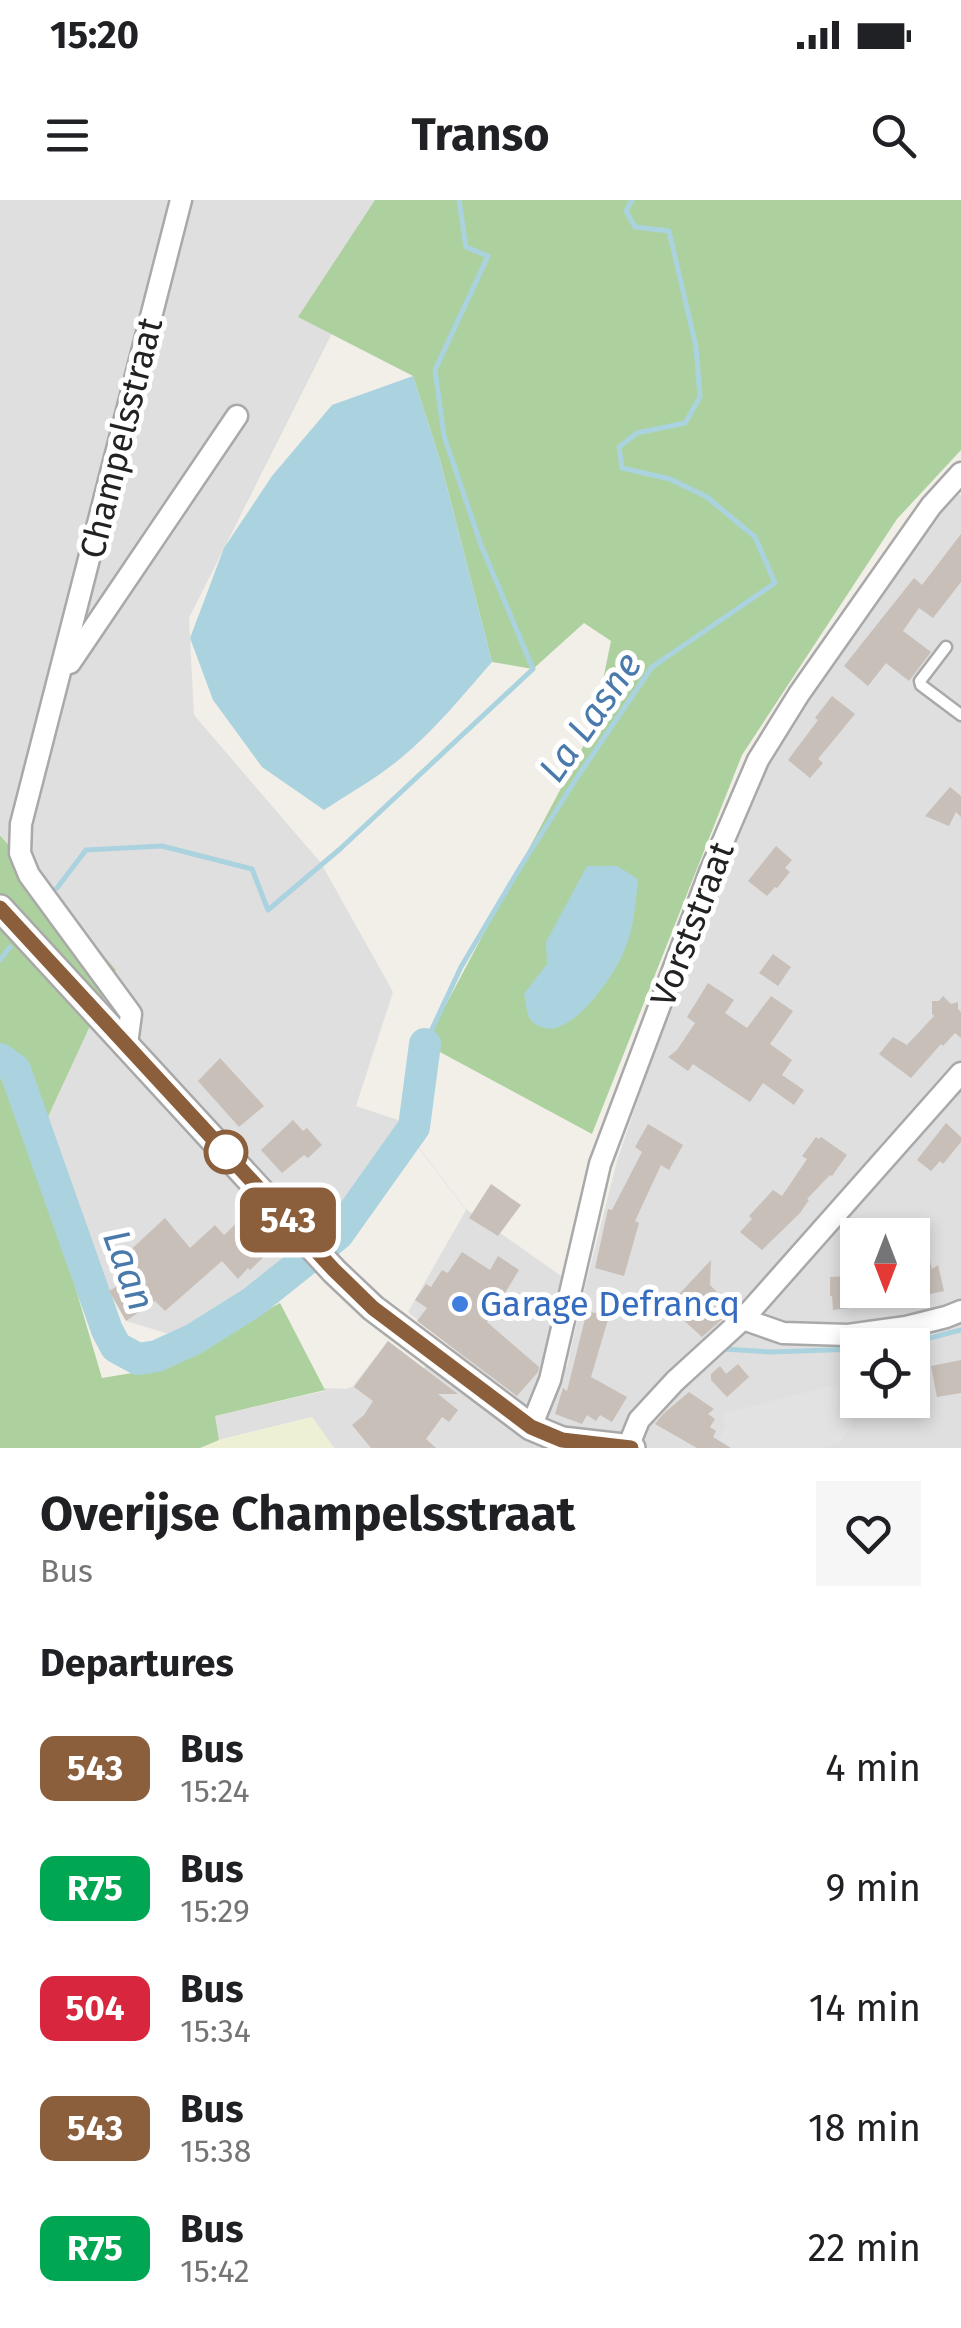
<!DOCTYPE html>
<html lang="en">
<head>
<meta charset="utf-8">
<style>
	:root { --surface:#fff; --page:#f6f6f6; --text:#202124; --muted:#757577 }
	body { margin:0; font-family:"Fira Sans",sans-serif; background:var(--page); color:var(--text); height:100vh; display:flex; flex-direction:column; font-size:38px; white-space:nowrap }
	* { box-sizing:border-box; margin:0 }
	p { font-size:32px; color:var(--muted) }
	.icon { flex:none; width:55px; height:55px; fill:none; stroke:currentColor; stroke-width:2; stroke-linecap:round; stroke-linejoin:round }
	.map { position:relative; height:1248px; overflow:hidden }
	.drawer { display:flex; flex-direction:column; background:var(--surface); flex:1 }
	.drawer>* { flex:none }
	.badge { padding:0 20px; border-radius:15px; font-size:35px; line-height:65px }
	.needle { width:65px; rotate:180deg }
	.controls { position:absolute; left:840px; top:1018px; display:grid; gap:20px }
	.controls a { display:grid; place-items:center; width:90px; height:90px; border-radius:0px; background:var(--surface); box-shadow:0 5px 15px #0003; font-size:50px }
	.map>.badge { position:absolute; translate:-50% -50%; box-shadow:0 0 0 5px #fff }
	h2 { padding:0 40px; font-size:38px; line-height:90px }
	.round { display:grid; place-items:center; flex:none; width:105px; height:105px; border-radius:0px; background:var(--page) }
	.summary { display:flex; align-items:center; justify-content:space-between; height:170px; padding:0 40px }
	h1 { font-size:48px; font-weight:700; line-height:75px }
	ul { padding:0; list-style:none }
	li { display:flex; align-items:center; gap:30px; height:120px; padding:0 40px }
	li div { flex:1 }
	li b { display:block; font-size:38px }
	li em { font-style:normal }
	li .badge { min-width:110px; font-weight:700; text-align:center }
	.status { display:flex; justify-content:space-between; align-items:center; height:70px; padding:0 50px; background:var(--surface); direction:ltr }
	.status svg { height:28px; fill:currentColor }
	header { display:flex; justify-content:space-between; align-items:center; height:130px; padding:0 40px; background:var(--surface); font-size:45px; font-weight:700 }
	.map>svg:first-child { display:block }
	.residential { fill:#e0dfdf; fill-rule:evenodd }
	.farmland { fill:#eef0d5 }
	.forest { fill:#add19e }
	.parking { fill:#e2e2e2 }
	.water { fill:#aad3df }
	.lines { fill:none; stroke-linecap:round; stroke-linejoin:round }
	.stream { stroke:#aad3df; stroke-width:5 }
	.river { stroke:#aad3df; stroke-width:32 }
	.building { fill:#c7bfb8 }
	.service-casing { stroke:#a9a9a9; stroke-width:15 }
	.minor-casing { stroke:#a9a9a9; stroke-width:25 }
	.tertiary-casing { stroke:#a9a9a9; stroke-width:30 }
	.service { stroke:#fff; stroke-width:10 }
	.minor { stroke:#fff; stroke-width:20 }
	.tertiary { stroke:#fff; stroke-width:25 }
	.line-casing { stroke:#fff; stroke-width:22 }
	.line { stroke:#8b5e3c; stroke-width:15 }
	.stop-dot { fill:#fff; stroke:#8b5e3c; stroke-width:5 }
	.shop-dot { fill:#3f7fe0; stroke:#fff; stroke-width:4 }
	.labels { text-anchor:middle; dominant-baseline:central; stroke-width:10; stroke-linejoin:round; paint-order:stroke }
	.street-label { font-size:35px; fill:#222; stroke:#fff }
	.shop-label { font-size:35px; fill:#366cbe; stroke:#fff; text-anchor:start }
	.water-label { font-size:38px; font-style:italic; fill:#4a7aab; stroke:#fff }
</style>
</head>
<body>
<div class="status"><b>15:20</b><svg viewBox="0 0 49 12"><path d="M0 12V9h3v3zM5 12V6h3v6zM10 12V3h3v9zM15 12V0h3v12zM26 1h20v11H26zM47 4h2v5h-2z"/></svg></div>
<header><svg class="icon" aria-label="menu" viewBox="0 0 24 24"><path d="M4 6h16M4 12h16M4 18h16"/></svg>Transo<svg class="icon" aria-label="search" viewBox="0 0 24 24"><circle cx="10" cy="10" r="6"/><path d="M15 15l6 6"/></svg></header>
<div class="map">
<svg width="961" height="1248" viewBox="0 0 961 1248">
	<rect width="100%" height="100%" fill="#f2efe9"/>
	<path class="residential" d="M0,0H399L189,418L194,515L321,663L393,792L356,906L398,920L466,1009L564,1078L543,1158L567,1167L581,1103L617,961L705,700L766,564L874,402L934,320L959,294L961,296V1248H334L312,1217L219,1240L214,1216L324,1191V1188L346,1189L352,1187L388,1141L423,1168L461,1156L408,1112L466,1010L398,921L377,969L327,1031L292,996L265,1027L297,1061L261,1091L182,1138L126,1121L34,947L116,770L0,634ZM858,1035H912V1090H858ZM858,1145H912V1200H858Z"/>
	<path class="farmland" d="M312,1217L334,1248H200L219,1240Z"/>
	<g class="forest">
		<path d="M375,0H961V250L897,319L742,555L592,934L425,844L593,528L611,441L584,423L533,469L492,462L440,260L413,176L298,117Z"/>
		<path d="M0,635L116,770L34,947L102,1178L162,1168L280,1103L325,1190L215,1216L219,1240L200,1248H0Z"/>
	</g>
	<path class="parking" d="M838,1184L854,1223L839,1242L823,1248H715L726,1225L721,1214Z"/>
	<g class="water">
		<path d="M413,176L440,260L492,462C463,495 435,530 401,558C377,578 350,593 324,610L262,567L213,500L190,438L224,348L272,276L332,205Z"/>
		<path d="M587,666H617L638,679C635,712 633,740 615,769C602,790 568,838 541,827C536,825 532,822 529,817C526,811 526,801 524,794L547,764L546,742Z"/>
	</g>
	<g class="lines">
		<g class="stream">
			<path d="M57,688L86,650L162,646L252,669L268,710L340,649L533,469L481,345L444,236L435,170L488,56L466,47L459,0"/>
			<path d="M0,760L10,747"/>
			<path d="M425,844L461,767L521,666L578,576L652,467L775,383L755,337L707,297L670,279L622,268L619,247L637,233L685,223L700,197L696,147L669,31L635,27L626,11L632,0"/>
			<path d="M903,1145L961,1130"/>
			<path d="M723,1149L771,1152L858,1149"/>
		</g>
		<path class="river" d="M0,859L15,870L107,1130L116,1147L138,1159L157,1156L194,1139L253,1102L338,1034L414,927L425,844"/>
	</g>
	<g class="building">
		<path d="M961,334V382L933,418L919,408L903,431L931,452L909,481L886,463L868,486L844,466L914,378L922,385Z"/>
		<path d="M832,496L855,514L818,559L823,563L810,578L788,560L818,520L815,518Z"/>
		<path d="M950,587L961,596V617L956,612L949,626L925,616Z"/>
		<path d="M776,646L792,660L785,668L790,672L777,688L775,687L767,696L748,681Z"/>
		<path d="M773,754L791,767L778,786L759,773Z"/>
		<path d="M708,783L734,800L725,813L747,828L771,796L793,811L770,844L792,860L782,875L804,890L794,905L763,883L750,902L693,864L688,871L668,857L677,850L695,823L687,817Z"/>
		<path d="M943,796L951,804L958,802V809L961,812V838L955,833L943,846L941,844L911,878L879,854L893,837L907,845L934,816L932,814V801H939Z"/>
		<path d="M220,858L264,906L239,927L198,881Z"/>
		<path d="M293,920L303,931L307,928L322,945L308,958L304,955L282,973L261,950Z"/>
		<path d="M946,923L961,937V942L943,964L940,961L931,971L917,960Z"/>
		<path d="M648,924L683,945L669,970L661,965L635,1021L639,1023L624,1076L595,1068L608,1009L612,1010L642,952L635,947Z"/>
		<path d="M816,937L819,939L821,937L847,955L832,976L830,975L807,999L809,1000L800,1013L762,1050L740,1032L752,1019L749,1016L773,990L782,996L807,959L802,956Z"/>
		<path d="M491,984L521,1005L498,1036L469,1018Z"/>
		<path d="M243,1017L273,1048L250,1070L248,1068L238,1079L222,1061L165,1111L155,1101L126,1121L109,1091L141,1073L125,1055L165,1018L190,1048L215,1025L224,1035Z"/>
		<path d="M462,1052L490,1070L498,1056L519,1070L487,1122L539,1167L538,1172L517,1196L417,1121L427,1108L415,1100L426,1084L431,1087L442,1070L448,1073Z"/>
		<path d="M928,1054L932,1069L938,1065L944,1091L912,1098V1058Z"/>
		<path d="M711,1060L710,1085L722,1097L715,1104L727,1115L702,1137L668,1106Z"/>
		<path d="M851,1076V1078H858V1090H874L875,1105L833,1110L832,1096H830V1077Z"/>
		<path d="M587,1111L609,1116L591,1177L627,1197L612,1222L600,1215L596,1221L587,1215L582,1224L555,1214L563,1188L567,1191Z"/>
		<path d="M388,1141L458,1194H438L458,1210L449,1222L442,1217L426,1239L436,1248H371L352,1225L364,1215L373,1201L354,1187Z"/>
		<path d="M961,1160V1193L937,1197L931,1166Z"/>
		<path d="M738,1164L749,1177L727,1197L711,1180V1174L720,1166L726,1174Z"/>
		<path d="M689,1192L714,1209L708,1214L715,1219L710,1227L716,1231L713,1237L731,1248H697L655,1224L663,1214Z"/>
	</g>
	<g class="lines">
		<g class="service-casing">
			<path id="service" d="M946,447L920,481L921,485L961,515"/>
		</g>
		<g class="minor-casing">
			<g id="minor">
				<path d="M70,463L237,216"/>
				<path d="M127,844L131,814L29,675L20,653L21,624L181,0"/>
				<path d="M743,1119L783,1133L848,1135L906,1127L946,1117L961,1111"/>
				<path d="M531,1227L550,1180L600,964L710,672L758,560L799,494L931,306L961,273"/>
				<path d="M628,1247L639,1220L675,1181L743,1119L961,873"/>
			</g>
		</g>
		<g class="tertiary-casing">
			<path id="tertiary" d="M0,708L334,1071L373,1108L531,1227L562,1240L632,1248"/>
		</g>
		<use href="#service" class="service"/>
		<use href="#minor" class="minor"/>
		<use href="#tertiary" class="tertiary"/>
	</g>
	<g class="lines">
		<g class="line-casing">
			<path id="line" d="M0,708L334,1070L373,1108L531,1227L562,1240L631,1248"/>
		</g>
		<use href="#line" class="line"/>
	</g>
	<circle class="stop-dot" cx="226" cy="952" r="20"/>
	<circle class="shop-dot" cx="460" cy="1104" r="10"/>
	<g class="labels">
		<g class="street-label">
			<text transform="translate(121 238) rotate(-76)">Champelsstraat</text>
			<text transform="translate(692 724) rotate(-69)">Vorststraat</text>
		</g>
		<g class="shop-label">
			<text x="480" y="1104">Garage Defrancq</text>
		</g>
		<g class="water-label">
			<text transform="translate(590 517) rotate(-55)">La Lasne</text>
			<text transform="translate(129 1070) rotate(70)">Laan</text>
		</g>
	</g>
</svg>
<div class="controls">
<a><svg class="needle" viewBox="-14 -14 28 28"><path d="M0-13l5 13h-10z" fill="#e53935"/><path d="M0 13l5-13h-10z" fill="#757577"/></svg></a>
<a><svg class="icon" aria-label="locate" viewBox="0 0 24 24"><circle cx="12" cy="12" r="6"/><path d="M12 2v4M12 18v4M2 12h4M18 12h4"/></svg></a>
</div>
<b class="badge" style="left:288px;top:1020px;background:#8b5e3c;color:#fff">543</b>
</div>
<section class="drawer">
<div class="summary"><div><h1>Overijse Champelsstraat</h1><p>Bus</p></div><a class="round"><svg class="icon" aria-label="heart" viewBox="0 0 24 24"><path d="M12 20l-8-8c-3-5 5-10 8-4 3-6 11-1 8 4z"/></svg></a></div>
<h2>Departures</h2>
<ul>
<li><span class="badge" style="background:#8b5e3c;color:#fff">543</span><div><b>Bus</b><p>15:24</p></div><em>4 min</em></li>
<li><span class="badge" style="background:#00a651;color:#fff">R75</span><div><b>Bus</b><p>15:29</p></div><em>9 min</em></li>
<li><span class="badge" style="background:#d7263d;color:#fff">504</span><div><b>Bus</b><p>15:34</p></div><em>14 min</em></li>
<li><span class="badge" style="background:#8b5e3c;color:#fff">543</span><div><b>Bus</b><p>15:38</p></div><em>18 min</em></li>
<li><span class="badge" style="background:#00a651;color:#fff">R75</span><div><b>Bus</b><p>15:42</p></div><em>22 min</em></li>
</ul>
</section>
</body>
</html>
